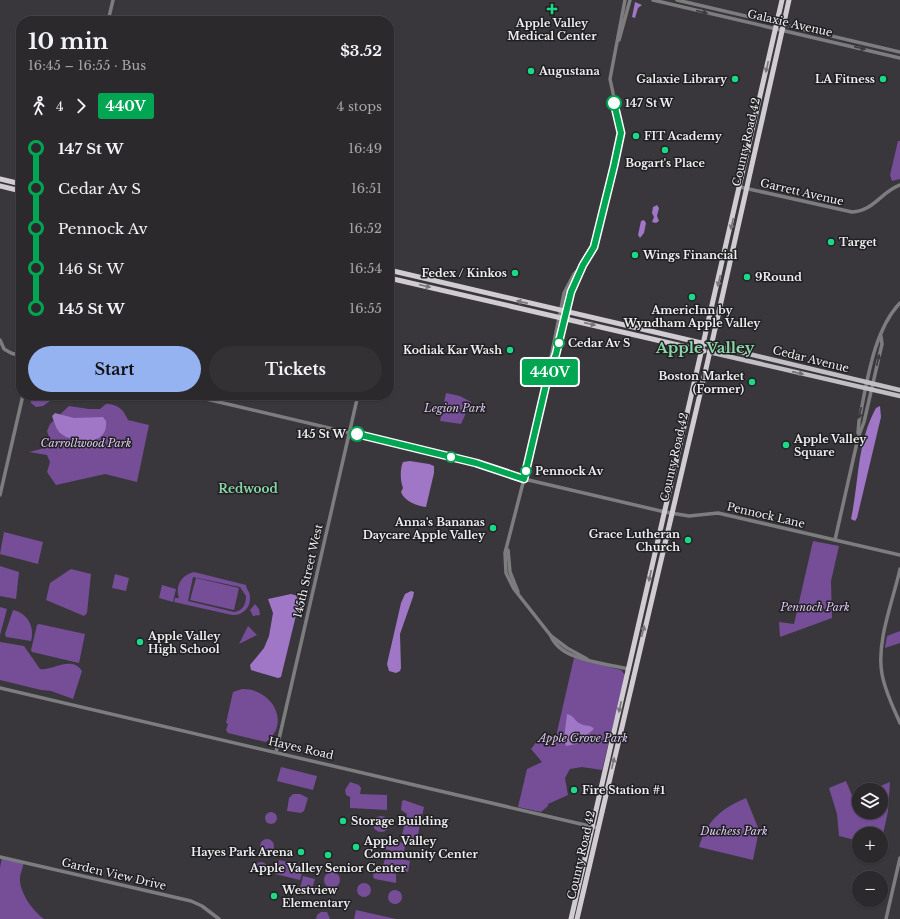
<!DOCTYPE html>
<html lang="en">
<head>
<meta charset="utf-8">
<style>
	:root { --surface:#2b292c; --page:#333134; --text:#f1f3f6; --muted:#a6a6a9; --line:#474548; --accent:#95b2f1 }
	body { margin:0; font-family:"Libre Baskerville",serif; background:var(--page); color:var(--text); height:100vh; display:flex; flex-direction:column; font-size:15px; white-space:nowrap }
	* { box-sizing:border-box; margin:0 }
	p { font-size:13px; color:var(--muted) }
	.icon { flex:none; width:22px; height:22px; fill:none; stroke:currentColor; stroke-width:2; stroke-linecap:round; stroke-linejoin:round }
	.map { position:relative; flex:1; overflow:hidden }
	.details { position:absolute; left:16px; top:16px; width:378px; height:384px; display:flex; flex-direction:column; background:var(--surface); border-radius:16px; box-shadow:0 1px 3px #0004,0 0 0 1px var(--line) }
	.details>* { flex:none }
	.badge { padding:0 8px; border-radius:3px; font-size:14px; line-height:26px }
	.fabs { position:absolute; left:852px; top:783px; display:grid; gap:8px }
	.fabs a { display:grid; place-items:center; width:36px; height:36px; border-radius:50%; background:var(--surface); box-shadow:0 1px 3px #0004,0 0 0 1px var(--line); font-size:20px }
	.map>.badge { position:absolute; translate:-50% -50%; box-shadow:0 0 0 2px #fff }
	.legs { display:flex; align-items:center; gap:6px; height:44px; padding:0 12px; font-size:13px }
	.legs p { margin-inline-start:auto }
	.head { display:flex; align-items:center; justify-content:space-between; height:68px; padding:0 12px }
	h1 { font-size:22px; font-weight:700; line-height:30px }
	.action { display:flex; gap:8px; margin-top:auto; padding:8px 12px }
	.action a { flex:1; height:46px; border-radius:24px; background:var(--accent); color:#111; font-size:16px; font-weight:700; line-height:46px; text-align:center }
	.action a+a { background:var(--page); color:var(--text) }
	ul { padding:0 12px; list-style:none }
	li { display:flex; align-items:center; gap:14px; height:40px; font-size:15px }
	li i { display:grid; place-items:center; width:6px; height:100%; margin:0 5px; background:currentColor }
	li i::after { content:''; width:10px; height:10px; margin:-5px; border:3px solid; border-radius:50%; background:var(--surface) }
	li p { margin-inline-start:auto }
	li:first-child i { background:linear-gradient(#0000 50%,currentColor 0) }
	li:last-child i { background:linear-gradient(currentColor 50%,#0000 0) }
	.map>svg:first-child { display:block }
	.green { fill:#754e97; fill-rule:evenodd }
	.water { fill:#a076c6 }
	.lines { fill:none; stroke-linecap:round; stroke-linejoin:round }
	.tertiary { stroke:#7d7c7e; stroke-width:3.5 }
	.primary { stroke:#c2bfc4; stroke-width:4.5 }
	.trunk { stroke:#d0ccd2; stroke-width:5 }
	.oneway { fill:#3c3b3d }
	.oneway2 { fill:#78767a }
	.oneway3 { fill:#716f72 }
	.line-1-casing { stroke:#fff; stroke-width:9 }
	.line-1 { stroke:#00a651; stroke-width:6 }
	.poi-dot { fill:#1cd988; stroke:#201f21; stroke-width:1.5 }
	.stop-1-dot { fill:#fff; stroke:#00a651; stroke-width:2 }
	.labels { text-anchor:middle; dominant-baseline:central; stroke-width:3; stroke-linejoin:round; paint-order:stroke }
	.poi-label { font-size:11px; font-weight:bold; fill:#efeef1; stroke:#201f21; text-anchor:start }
	.street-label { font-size:11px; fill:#efeef1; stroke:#201f21 }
	.stop-label { font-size:11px; font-weight:bold; fill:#efeef1; stroke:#201f21; text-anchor:start }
	.park-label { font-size:11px; font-style:italic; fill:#dcc7f1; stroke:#201f21 }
	.neighbourhood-label { font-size:12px; font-weight:bold; fill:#89d6a8; stroke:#201f21 }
	.district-label { font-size:15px; font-weight:bold; fill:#89d6a8; stroke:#201f21 }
</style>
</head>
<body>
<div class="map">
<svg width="900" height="919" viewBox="0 0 900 919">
	<rect width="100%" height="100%" fill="#39373b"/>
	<g class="green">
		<path d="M898,141H900V179L892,181L890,175Z"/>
		<path d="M446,393L460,396L471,402L461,424L440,421Z"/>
		<path d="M30,395H47L50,401L43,406L36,407L31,403Z"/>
		<path d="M106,404C118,404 123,409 128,420L149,425L137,482L105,474L56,485L47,472L50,462L47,455L29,452L52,446L47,431L50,424L69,406L89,409H100Z"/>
		<path d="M4,532L43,542L38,564L0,554Z"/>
		<path d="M813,541L839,546L831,581L832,618L780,637L779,622L794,624Z"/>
		<path d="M0,566L19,572L16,599L0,596Z"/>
		<path d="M71,569L91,574L87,613L84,616L46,600L50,583Z"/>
		<path d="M194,572L246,585C246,589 250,592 250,597C251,608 242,616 232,615L174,602L175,598H179C175,586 181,575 194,572ZM193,577L240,587L246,596C246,604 243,611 234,612L188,601Z"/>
		<path d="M115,574L129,578L126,591L112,588Z"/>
		<path d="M196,578L239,588L234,610L190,600Z"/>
		<path d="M162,585L176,589L173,602L159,598Z"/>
		<path d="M255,604L259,609L260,615L253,616L250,610Z"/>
		<path d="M0,607L7,609L0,635Z"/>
		<path d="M13,610C27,613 35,626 31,641L6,637L5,634Z"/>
		<path d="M39,624L85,634L79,663L32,652L31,650L37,625Z"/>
		<path d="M248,626L257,635L239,644Z"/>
		<path d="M900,631V643L885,648L887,636Z"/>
		<path d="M0,642L24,646L40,669C53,671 71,655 82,671L73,699L51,691L41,690L0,680Z"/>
		<path d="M574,658L621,670L625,675L602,770L582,767L570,769L565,778L568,795L548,804V806L541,812L518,807L527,769L542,762L531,749L537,741L554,745Z"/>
		<path d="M242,689C271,688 292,722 266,742L228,733L226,730L228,724L226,723L233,692Z"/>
		<path d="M281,767L317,776L313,790L277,781Z"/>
		<path d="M846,781L853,798L859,795V812H881V790H871L890,782L888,811L881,844V834H859V841L839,836L837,814L829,788Z"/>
		<path d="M350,782L359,785L361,788L360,794L387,795V810L350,808V797L346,795L345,790Z"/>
		<path d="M300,794L308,798L304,811L301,813L287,811L289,798L293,794Z"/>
		<path d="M746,798L759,830L753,860L699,847C706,821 722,808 746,798Z"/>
		<path d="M404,800L424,807L416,843L401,839L407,814L401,810L402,801Z"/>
		<circle cx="271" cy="818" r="6"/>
		<circle cx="381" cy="824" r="8"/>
		<path d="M384,839L403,843L405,846L404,852L400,853L380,848L381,840Z"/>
		<circle cx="267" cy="846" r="7"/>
		<path d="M386,855L410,861L408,872L383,866Z"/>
		<path d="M2,857L24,862C23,868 19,876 20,881C21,895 34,912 44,919H0V868Z"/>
		<path d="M279,860L304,866L300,880L275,874Z"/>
		<circle cx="261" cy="868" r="6"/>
		<path d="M377,869L396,874V883L375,879L373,877L374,870Z"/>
		<circle cx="332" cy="880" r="8"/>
		<path d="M303,876L315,879L311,892L300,889Z"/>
		<circle cx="364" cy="890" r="7"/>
		<circle cx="395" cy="897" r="7"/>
		<path d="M356,910L396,919H354Z"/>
		<path d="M321,912H327L330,919H316L317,915Z"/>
	</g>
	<g class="water">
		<path d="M635,2L642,5L638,8L635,18L632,17Z"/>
		<path d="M657,205L659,208L657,216L659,221L656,223L652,222L654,217L652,213L653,207Z"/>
		<path d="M644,220L646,223L644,233L640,238L638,235L641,221Z"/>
		<path d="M880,406L881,417L857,518L855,521L851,519C859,482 857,442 876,408Z"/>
		<path d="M55,413L74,418L103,417L106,421C109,446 75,445 60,433C56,429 54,421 52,416Z"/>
		<path d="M410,461L429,464L434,466V473L426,507C417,506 404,501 401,492L403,488C400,481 400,468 403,462Z"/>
		<path d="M411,591L414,592L413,597L400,634L401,668L400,671L396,673L389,671L387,664L401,603L405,594Z"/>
		<path d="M291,594L298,596L299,603L281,677L278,678L251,670L250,665L264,648L269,636L273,613L268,599Z"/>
		<path d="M567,714C574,715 575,722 581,724C586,727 590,724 594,729L576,744L566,746L564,739Z"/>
	</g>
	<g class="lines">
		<g class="tertiary">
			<path d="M653,0L900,58"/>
			<path d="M677,0L900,52"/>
			<path d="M108,21L113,0"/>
			<path d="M619,40L630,0"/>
			<path d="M740,187L852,212C874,211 881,192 900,185"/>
			<path d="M0,340L4,349L11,353L21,356"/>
			<path d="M548,372L564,293L574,274L583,265L594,247L620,140L621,130L610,79L625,0"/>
			<path d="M189,395L465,460L524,479C537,417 555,357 570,297C572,285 580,276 583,265"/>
			<path d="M858,433L859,421C867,383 873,331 900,303"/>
			<path d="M0,495L23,395"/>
			<path d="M835,540L858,438L864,422L882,344L881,336"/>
			<path d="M508,550L510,572L518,592"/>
			<path d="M900,569C893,601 876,642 882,674C885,691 893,707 900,723"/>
			<path d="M551,636L567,648L587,659"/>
			<path d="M628,669C605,663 561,661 551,636L514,589L506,573L505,553L524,479L665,512L689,516L718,513L900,555"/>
			<path d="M0,688L598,828"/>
			<path d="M276,752L358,395"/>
			<path d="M0,857L191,901L202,906L219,919"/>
			<path d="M886,919L900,858"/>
		</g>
		<g class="primary">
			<path d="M711,345L900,390"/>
			<path d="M709,352L900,396"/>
		</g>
		<g class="trunk">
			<path d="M0,179L21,184"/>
			<path d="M0,186L21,191"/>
			<path d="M389,270L706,344"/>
			<path d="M389,278L704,351"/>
			<path d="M571,919L782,0"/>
			<path d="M577,919L708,360L789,0"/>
		</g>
	</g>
	<defs><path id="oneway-solid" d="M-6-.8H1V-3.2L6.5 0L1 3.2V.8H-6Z"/></defs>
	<g class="oneway">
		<use href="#oneway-solid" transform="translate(702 12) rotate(14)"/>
		<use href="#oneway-solid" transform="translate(860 48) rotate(13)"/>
		<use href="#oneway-solid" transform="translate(878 360) rotate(-77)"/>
		<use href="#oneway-solid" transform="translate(860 413) rotate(103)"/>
	</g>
	<g class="oneway2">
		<use href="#oneway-solid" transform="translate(767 67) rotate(103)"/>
		<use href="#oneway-solid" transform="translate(732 224) rotate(103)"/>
		<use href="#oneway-solid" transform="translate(719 281) rotate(103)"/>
		<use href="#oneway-solid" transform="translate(425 286) rotate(13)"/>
		<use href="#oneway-solid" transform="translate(522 302) rotate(-167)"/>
		<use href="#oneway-solid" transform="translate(590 324) rotate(13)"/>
		<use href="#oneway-solid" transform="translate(650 576) rotate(102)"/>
		<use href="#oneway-solid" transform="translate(643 631) rotate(-77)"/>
		<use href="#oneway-solid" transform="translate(620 707) rotate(103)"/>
		<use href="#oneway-solid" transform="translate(613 763) rotate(-77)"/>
	</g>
	<use class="oneway3" href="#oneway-solid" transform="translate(798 373) rotate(13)"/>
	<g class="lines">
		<g class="line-1-casing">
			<path id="line-1" d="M357,434L476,463L524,479L548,376L556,354L571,292L583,265L594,247L614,166L621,133L614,103"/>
		</g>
		<use href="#line-1" class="line-1"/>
	</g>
	<g class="poi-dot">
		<path d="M550 3h4v4h4v4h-4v4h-4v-4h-4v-4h4z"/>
		<circle cx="531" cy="71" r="4"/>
		<circle cx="735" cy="79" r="4"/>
		<circle cx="883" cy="79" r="4"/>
		<circle cx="636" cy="136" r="4"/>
		<circle cx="665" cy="150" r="4"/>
		<circle cx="831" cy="242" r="4"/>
		<circle cx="635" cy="255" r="4"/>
		<circle cx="515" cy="273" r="4"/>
		<circle cx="747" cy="277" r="4"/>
		<circle cx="692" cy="297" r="4"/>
		<circle cx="510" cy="350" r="4"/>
		<circle cx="752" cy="382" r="4"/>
		<circle cx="786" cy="445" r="4"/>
		<circle cx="493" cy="528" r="4"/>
		<circle cx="688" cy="540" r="4"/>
		<circle cx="140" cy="642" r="4"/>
		<circle cx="574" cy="790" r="4"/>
		<circle cx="343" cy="821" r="4"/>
		<circle cx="356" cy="847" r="4"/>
		<circle cx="301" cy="852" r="4"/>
		<circle cx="328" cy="855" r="4"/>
		<circle cx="274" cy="896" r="4"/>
	</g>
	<g class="stop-1-dot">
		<circle cx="614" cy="103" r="7"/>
		<circle cx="559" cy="343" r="5"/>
		<circle cx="357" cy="434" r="7"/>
		<circle cx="451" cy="457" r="5"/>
		<circle cx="526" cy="471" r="5"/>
	</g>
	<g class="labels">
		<g class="poi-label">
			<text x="552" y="23" text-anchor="middle">Apple Valley<tspan x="552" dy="13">Medical Center</tspan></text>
			<text x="539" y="71">Augustana</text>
			<text x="727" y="79" text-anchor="end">Galaxie Library</text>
			<text x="875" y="79" text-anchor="end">LA Fitness</text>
			<text x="644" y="136">FIT Academy</text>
			<text x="665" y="163" text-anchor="middle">Bogart's Place</text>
			<text x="839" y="242">Target</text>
			<text x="643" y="255">Wings Financial</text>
			<text x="507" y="273" text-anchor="end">Fedex / Kinkos</text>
			<text x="755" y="277">9Round</text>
			<text x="692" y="310" text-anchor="middle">AmericInn by<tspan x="692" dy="13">Wyndham Apple Valley</tspan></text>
			<text x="502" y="350" text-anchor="end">Kodiak Kar Wash</text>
			<text x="744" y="376" text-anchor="end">Boston Market<tspan x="744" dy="13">(Former)</tspan></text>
			<text x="794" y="439">Apple Valley<tspan x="794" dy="13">Square</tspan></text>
			<text x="485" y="522" text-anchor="end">Anna's Bananas<tspan x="485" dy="13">Daycare Apple Valley</tspan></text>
			<text x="680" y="534" text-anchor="end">Grace Lutheran<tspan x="680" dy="13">Church</tspan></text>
			<text x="148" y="636">Apple Valley<tspan x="148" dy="13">High School</tspan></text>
			<text x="582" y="790">Fire Station #1</text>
			<text x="351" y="821">Storage Building</text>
			<text x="364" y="841">Apple Valley<tspan x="364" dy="13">Community Center</tspan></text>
			<text x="293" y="852" text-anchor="end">Hayes Park Arena</text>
			<text x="328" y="868" text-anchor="middle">Apple Valley Senior Center</text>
			<text x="282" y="890">Westview<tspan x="282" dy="13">Elementary</tspan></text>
		</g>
		<g class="street-label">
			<text transform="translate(790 23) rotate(13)">Galaxie Avenue</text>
			<text transform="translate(746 142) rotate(-77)">County Road 42</text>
			<text transform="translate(802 192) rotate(13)">Garrett Avenue</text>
			<text transform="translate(811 359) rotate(14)">Cedar Avenue</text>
			<text transform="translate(674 457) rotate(-77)">County Road 42</text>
			<text transform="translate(766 515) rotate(13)">Pennock Lane</text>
			<text transform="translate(308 571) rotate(-77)">145th Street West</text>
			<text transform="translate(301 748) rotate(13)">Hayes Road</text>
			<text transform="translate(581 855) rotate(-77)">County Road 42</text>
			<text transform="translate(114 874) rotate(13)">Garden View Drive</text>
		</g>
		<g class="stop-label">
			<text x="625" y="103">147 St W</text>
			<text x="568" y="343">Cedar Av S</text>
			<text x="346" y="434" text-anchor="end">145 St W</text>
			<text x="535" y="471">Pennock Av</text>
		</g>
		<g class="park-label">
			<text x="455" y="408">Legion Park</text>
			<text x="86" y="443">Carrollwood Park</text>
			<text x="815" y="607">Pennoch Park</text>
			<text x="583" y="738">Apple Grove Park</text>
			<text x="734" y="831">Duchess Park</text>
		</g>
		<g class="neighbourhood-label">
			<text x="248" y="488">Redwood</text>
		</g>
		<g class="district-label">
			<text x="705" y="347">Apple Valley</text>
		</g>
	</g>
</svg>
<div class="fabs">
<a><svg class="icon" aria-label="layers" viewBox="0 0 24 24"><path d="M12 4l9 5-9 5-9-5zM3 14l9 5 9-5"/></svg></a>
<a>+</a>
<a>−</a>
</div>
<b class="badge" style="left:550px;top:372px;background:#00a651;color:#fff">440V</b>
<section class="details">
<div class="head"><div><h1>10 min</h1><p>16:45 – 16:55 · Bus</p></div><b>$3.52</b></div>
<div class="legs"><svg class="icon" aria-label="walk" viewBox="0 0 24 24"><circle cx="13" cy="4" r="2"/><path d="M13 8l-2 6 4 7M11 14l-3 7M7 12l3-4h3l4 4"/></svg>4<svg class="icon" aria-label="forward" viewBox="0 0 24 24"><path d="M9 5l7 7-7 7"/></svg><b class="badge" style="background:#00a651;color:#fff">440V</b><p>4 stops</p></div>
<ul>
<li><i style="color:#00a651"></i><b>147 St W</b><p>16:49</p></li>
<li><i style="color:#00a651"></i><span>Cedar Av S</span><p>16:51</p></li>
<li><i style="color:#00a651"></i><span>Pennock Av</span><p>16:52</p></li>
<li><i style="color:#00a651"></i><span>146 St W</span><p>16:54</p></li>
<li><i style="color:#00a651"></i><b>145 St W</b><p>16:55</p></li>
</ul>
<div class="action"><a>Start</a><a>Tickets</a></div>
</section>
</div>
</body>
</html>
